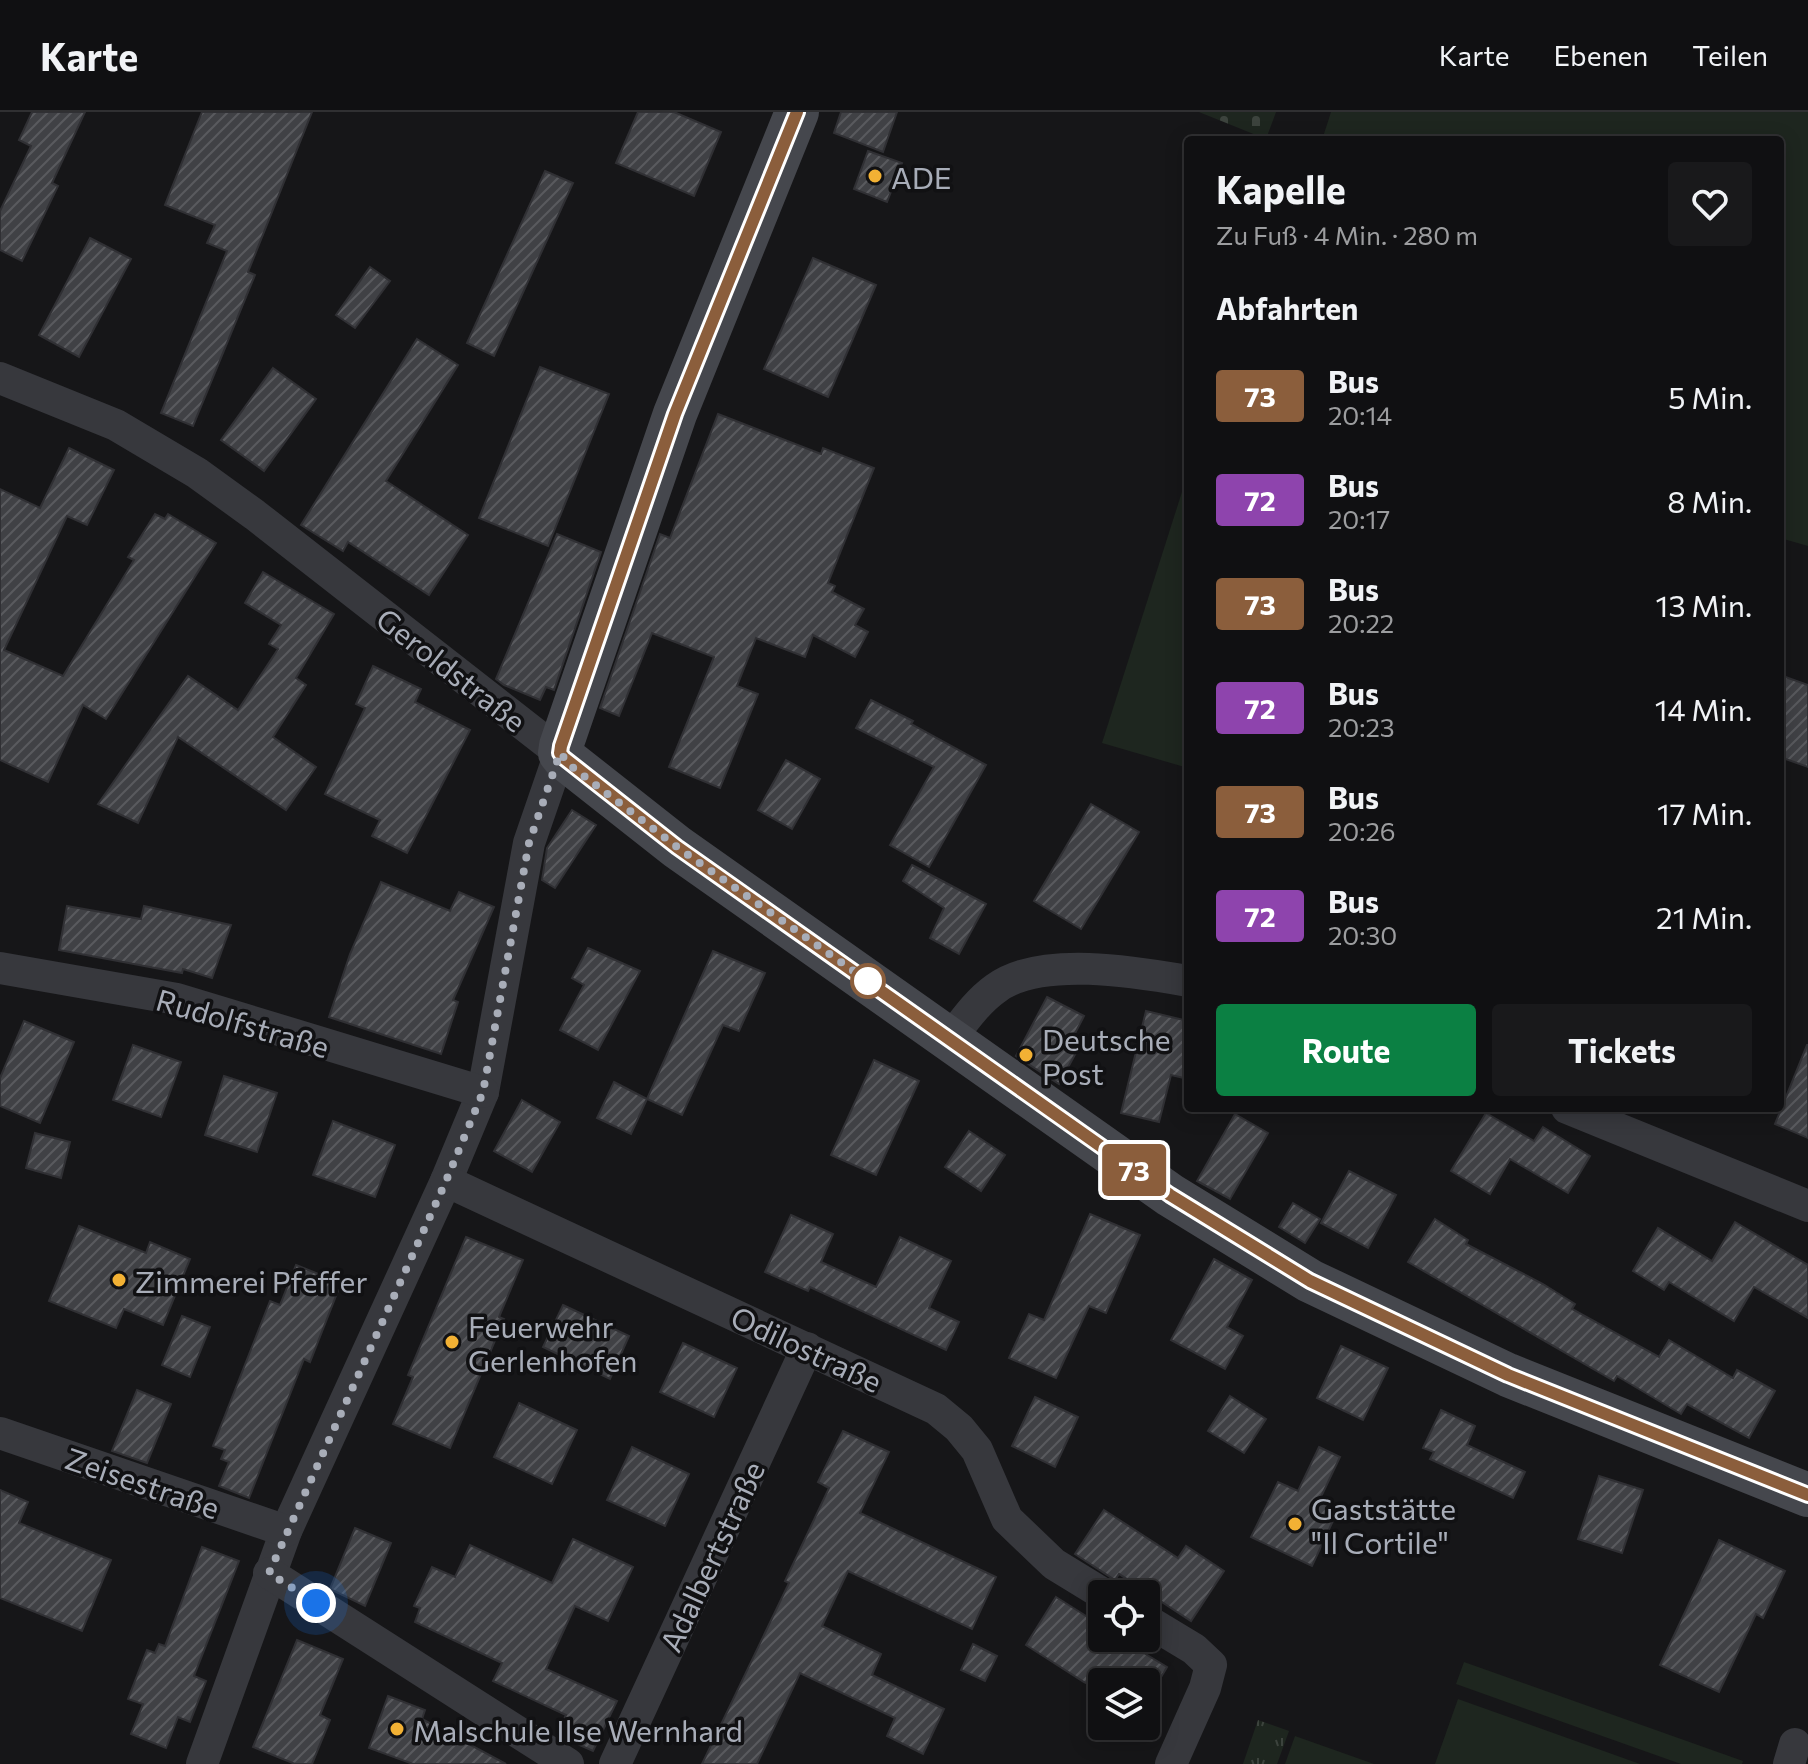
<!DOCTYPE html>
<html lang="de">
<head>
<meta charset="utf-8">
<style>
	:root { --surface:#101012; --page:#19191b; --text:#f1f3f6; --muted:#9c9d9f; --line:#303032; --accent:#0b8043 }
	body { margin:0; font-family:Commissioner,sans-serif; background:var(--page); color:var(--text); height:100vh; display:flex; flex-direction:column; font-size:30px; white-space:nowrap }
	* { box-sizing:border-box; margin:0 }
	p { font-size:26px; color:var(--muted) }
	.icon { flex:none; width:44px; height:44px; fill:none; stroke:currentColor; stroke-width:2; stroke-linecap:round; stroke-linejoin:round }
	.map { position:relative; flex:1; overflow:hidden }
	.details { position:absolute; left:1184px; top:24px; width:600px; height:976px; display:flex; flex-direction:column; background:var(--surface); border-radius:8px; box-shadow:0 4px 20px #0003,0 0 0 2px var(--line) }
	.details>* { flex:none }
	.badge { padding:0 16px; border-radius:6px; font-size:28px; line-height:52px }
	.fabs { position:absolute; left:1088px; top:1468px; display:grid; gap:16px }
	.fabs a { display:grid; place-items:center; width:72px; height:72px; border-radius:8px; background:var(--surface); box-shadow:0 4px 20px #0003,0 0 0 2px var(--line); font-size:40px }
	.you { position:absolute; width:40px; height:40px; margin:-20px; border:6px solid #fff; border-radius:50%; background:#1a73e8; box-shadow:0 0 0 12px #1a73e833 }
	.map>.badge { position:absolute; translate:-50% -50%; box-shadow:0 0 0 4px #fff }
	h2 { padding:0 32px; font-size:30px; line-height:72px }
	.round { display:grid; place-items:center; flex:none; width:84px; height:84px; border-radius:8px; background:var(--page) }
	.head { display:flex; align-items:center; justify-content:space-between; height:136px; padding:0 32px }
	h1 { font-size:38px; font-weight:700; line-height:60px }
	.cta { display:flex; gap:16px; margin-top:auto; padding:16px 32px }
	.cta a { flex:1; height:92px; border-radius:8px; background:var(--accent); color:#fff; font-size:32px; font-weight:700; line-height:92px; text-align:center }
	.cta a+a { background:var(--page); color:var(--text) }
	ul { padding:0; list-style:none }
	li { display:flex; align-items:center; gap:24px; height:104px; padding:0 32px }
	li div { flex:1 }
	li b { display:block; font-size:30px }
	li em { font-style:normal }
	li .badge { min-width:88px; font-weight:700; text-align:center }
	header { display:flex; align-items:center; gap:48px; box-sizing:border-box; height:112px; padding:0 40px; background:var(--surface); border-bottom:2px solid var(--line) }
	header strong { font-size:38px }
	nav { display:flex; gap:44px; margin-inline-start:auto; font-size:28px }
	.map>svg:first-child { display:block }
	.green { fill:#1e261f }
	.cemetery { fill:url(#cemetery-stones) }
	.park { fill:url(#park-tufts) }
	.building { fill:url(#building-hatch); stroke:#303034; stroke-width:2 }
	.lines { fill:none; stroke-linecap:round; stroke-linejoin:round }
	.street { stroke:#37383d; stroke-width:32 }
	.secondary { stroke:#45474d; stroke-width:44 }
	.line-casing { stroke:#fff; stroke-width:18 }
	.line { stroke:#8b5e3c; stroke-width:12 }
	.walk { stroke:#a8adb8; stroke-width:8; stroke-dasharray:0 14.4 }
	.poi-dot { fill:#f2b134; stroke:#111113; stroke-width:3 }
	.stop-dot { fill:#fff; stroke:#8b5e3c; stroke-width:4 }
	.labels { text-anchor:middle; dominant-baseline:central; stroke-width:7; stroke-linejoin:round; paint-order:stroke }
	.poi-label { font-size:30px; fill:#a8adb8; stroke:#111113; text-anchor:start }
	.street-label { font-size:30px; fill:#a8adb8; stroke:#111113 }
</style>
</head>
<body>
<header>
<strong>Karte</strong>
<nav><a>Karte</a><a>Ebenen</a><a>Teilen</a></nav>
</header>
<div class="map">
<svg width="1808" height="1652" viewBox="0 0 1808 1652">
	<defs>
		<pattern id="cemetery-stones" width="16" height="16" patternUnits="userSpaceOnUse" patternTransform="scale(2)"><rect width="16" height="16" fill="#1e261f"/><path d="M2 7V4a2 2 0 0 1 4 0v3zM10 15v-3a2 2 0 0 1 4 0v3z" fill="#3c433d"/></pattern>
		<pattern id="park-tufts" width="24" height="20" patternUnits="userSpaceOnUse" patternTransform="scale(2)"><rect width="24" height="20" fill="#1e261f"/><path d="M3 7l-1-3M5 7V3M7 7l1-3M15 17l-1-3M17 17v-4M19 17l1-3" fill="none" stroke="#3c433d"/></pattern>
		<pattern id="building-hatch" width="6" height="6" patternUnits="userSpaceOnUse" patternTransform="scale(2)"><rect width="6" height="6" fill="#404145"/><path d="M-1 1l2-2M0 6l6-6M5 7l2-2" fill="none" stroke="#595a5e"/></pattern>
	</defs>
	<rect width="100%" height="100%" fill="#161618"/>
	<g class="green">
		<path d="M1331,0H1808V434L1780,426V28H1322Z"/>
		<path d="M1188,361V656L1102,631Z"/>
		<path d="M1464,1550L1743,1649L1742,1652H1681L1456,1572Z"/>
		<path d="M1458,1587L1640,1652H1435Z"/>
		<path d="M1295,1624L1374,1652H1285Z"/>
	</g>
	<path class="cemetery" d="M1199,0H1276L1266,27Z"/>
	<path class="park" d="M1258,1608L1289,1619L1277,1652H1243Z"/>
	<g class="building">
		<path d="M32,0H85L52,71L58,74L22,149L0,138V99L31,34L19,28Z"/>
		<path d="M202,0H312L248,160L255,163L193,314L161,301L227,139L207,131L215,113L165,93Z"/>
		<path d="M638,0H674L721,20L694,84L616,51Z"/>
		<path d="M841,0H897L883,40L834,21Z"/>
		<path d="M868,39L902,51L887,90L854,77Z"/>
		<path d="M545,59L573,71L494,244L467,231Z"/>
		<path d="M90,126L131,147L79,245L39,223Z"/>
		<path d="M813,146L876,173L828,285L764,257Z"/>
		<path d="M370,155L390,169L355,216L336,203Z"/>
		<path d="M417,227L458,253L386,369L468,423L429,483L348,430L343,439L301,413Z"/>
		<path d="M540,255L609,282L548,434L479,406Z"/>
		<path d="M273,256L316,287L264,359L221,328Z"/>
		<path d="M718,302L821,342L823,336L874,356L828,471L835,474L832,480L864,497L855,513L868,520L855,545L813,523L805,545L756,526L737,574L758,582L720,676L669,655L714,545L652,521L619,604L600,596L660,422L670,426Z"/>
		<path d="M69,336L114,358L87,413L67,404L4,538L63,564L134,448L128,445L155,402L165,407L168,402L216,431L106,607L83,593L48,670L0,648V377L40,396Z"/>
		<path d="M557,422L601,440L554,578L546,575L540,588L504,573L496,567Z"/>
		<path d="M263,460L334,502L296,566L306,573L273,625L316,655L286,698L178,625L138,711L98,692L188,564L238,598L278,537L269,532L281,513L245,491Z"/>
		<path d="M373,554L421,577L415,590L470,618L407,741L372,724L380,708L325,682L365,596L356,592Z"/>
		<path d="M1780,563L1808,573V655L1780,645Z"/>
		<path d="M871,588L913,609L911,612L986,653L929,755L890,733L934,655L856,616Z"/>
		<path d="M786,648L820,667L792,717L758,698Z"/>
		<path d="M1091,692L1139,720L1081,817L1034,789Z"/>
		<path d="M572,698L596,713L555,776L542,768L547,736Z"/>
		<path d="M912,753L986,792L959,842L930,826L944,796L903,769Z"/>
		<path d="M381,770L450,799L459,780L494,795L453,888L458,890L441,942L329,905L350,842Z"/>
		<path d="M67,794L141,807L144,794L231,813L212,866L183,857L182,861L59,838Z"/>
		<path d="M588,836L640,859L598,938L560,918L584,873L572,866Z"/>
		<path d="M713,839L765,861L739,919L723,913L682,1003L647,987Z"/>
		<path d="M1047,885L1084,904L1069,933L1078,937L1059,972L1016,944Z"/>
		<path d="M1146,899L1188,909V967L1171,963L1159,1010L1121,1001Z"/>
		<path d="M24,909L74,930L40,1011L0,994V966Z"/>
		<path d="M133,933L181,950L161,1005L113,988Z"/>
		<path d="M1807,933H1808V1026L1775,1012Z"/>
		<path d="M874,948L919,969L876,1063L831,1043Z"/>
		<path d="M224,964L277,981L257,1040L205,1023Z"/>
		<path d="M614,970L647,987L631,1022L597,1006Z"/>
		<path d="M522,988L560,1010L532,1060L494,1039Z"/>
		<path d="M1486,1001L1534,1029L1543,1015L1590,1044L1568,1081L1510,1047L1490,1082L1451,1059Z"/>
		<path d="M1235,1002L1268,1021L1230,1087L1197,1069Z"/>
		<path d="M333,1009L395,1033L375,1085L313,1063Z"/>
		<path d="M969,1019L1005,1043L981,1079L945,1055Z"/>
		<path d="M35,1021L70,1030L61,1066L26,1056Z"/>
		<path d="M1349,1059L1396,1083L1368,1136L1321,1111Z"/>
		<path d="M1293,1091L1320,1107L1305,1131L1279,1115Z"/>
		<path d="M1090,1102L1140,1123L1106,1201L1089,1194L1056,1266L1009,1246L1029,1202L1044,1208Z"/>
		<path d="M791,1103L833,1122L821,1150L876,1175L900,1125L951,1149L929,1196L959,1210L946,1238L810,1175L808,1179L765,1160Z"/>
		<path d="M1435,1107L1468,1128L1466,1132L1543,1172L1575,1192L1572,1197L1659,1245L1669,1228L1733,1266L1737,1258L1775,1279L1749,1326L1687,1292L1681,1302L1617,1264L1614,1269L1408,1150Z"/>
		<path d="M1735,1110L1808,1153V1206L1754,1175L1734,1209L1669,1170L1664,1178L1633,1159L1658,1116L1712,1149Z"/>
		<path d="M79,1114L146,1141L150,1130L190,1147L163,1213L124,1197L116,1216L49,1189Z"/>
		<path d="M466,1125L523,1148L499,1205L504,1207L450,1336L393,1312L413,1265L408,1263Z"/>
		<path d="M1214,1147L1252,1168L1227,1215L1243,1224L1225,1257L1171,1228Z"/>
		<path d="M296,1153L341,1171L310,1250L304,1247L249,1386L219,1374L229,1350L221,1347L225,1338L213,1334L270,1189L280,1193Z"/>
		<path d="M563,1193L629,1224L610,1267L543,1235Z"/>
		<path d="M182,1204L210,1215L190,1265L162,1253Z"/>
		<path d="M683,1231L737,1256L714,1305L660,1280Z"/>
		<path d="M1341,1234L1388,1256L1363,1308L1317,1286Z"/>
		<path d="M137,1278L171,1292L147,1351L112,1339Z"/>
		<path d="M1230,1284L1266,1307L1244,1341L1208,1319Z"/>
		<path d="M1035,1285L1078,1305L1055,1355L1012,1334Z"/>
		<path d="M519,1291L577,1318L552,1372L494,1345Z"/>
		<path d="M1441,1298L1475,1314L1467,1333L1525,1360L1513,1386L1430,1347L1434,1340L1423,1336Z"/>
		<path d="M843,1319L889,1340L860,1401L996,1465L972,1517L848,1459L822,1514L881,1542L872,1563L944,1597L923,1642L887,1624L895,1606L800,1561L757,1652H702L789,1471L785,1469L829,1376L818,1370Z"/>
		<path d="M632,1335L689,1362L665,1414L607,1388Z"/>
		<path d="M1319,1335L1340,1345L1319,1389L1338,1398L1312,1454L1251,1425L1278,1370L1298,1379Z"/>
		<path d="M1599,1364L1643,1378L1622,1441L1578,1427Z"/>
		<path d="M0,1378L28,1390L19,1411L111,1448L82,1519L0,1486Z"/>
		<path d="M1104,1398L1178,1446L1186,1434L1224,1459L1191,1509L1119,1462L1115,1468L1075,1442Z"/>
		<path d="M355,1416L391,1431L365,1494L330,1477Z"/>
		<path d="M573,1427L633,1455L608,1509L575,1494L546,1557L617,1589L593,1639L557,1623L566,1603L493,1569L502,1551L415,1510L420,1496L414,1494L432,1455L455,1465L470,1433L552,1471Z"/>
		<path d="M1719,1428L1785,1459L1763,1506L1756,1502L1719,1580L1660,1553Z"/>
		<path d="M202,1435L239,1449L194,1564L206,1569L190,1610L178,1605L166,1636L131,1622L143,1592L128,1587L147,1538L155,1541L159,1532L165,1534Z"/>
		<path d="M1056,1485L1094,1509L1093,1511L1102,1516V1526H1119L1167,1555L1146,1590V1570H1102V1578L1084,1570L1026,1533Z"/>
		<path d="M297,1528L343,1547L320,1603L330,1608L312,1652H295L253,1635Z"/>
		<path d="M973,1532L997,1544L985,1569L961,1558Z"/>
		<path d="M388,1584L425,1598L422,1607L506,1652H413L369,1636Z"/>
	</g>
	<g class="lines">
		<g class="street">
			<path d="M0,266L116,313L197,361L255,403L560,641L529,731L483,980L446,1069L286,1419L202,1652"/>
			<path d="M0,856L177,887L483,980"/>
			<path d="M950,927C964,909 977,890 995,877C1039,843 1137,860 1188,869"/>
			<path d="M1567,996L1808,1094"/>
			<path d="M446,1069L936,1297L959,1316L977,1338L1007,1407L1054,1452L1103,1482"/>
			<path d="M0,1321L286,1419"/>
			<path d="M269,1461L568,1652"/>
			<path d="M1146,1508L1194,1537L1211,1553L1205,1576L1171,1652"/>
			<path d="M615,1652L807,1236"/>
			<path d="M1789,1652L1795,1632"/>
		</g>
		<path class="secondary" d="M797,0L675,302L561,634L560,641L564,646L677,735L1170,1083L1310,1169L1508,1263L1808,1383"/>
	</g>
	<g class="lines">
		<g class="line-casing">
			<path id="line" d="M797,0L675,302L561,634L560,641L564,646L677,735L1170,1083L1310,1169L1508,1263L1808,1383"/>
		</g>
		<use href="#line" class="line"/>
		<path class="walk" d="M316,1491L269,1461L446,1069L483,980L529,731L560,641L571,654L677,735L868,869"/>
	</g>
	<g class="poi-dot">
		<circle cx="875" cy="64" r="8"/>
		<circle cx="1026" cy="943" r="8"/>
		<circle cx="119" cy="1168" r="8"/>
		<circle cx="452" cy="1230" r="8"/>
		<circle cx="1295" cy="1412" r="8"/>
		<circle cx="397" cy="1617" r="8"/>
	</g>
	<circle class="stop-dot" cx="868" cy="869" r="16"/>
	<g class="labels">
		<g class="poi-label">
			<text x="891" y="64">ADE</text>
			<text x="1042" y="926">Deutsche<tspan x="1042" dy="34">Post</tspan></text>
			<text x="135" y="1168">Zimmerei Pfeffer</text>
			<text x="468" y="1213">Feuerwehr<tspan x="468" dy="34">Gerlenhofen</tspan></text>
			<text x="1311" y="1395">Gaststätte<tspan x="1311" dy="34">"Il Cortile"</tspan></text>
			<text x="413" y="1617">Malschule Ilse Wernhard</text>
		</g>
		<g class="street-label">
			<text transform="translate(452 557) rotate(38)">Geroldstraße</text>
			<text transform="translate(243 910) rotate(16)">Rudolfstraße</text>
			<text transform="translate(807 1236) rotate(25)">Odilostraße</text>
			<text transform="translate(143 1370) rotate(19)">Zeisestraße</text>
			<text transform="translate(711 1444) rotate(-65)">Adalbertstraße</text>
		</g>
	</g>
</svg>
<div class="fabs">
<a><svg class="icon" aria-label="locate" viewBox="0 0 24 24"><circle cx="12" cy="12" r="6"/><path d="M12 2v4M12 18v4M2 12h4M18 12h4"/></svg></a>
<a><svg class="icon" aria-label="layers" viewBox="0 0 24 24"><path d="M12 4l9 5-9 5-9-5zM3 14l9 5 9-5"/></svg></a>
</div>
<div class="you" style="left:316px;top:1491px"></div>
<b class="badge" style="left:1134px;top:1058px;background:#8b5e3c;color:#fff">73</b>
<section class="details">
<div class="head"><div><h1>Kapelle</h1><p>Zu Fuß · 4 Min. · 280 m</p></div><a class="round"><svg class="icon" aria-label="heart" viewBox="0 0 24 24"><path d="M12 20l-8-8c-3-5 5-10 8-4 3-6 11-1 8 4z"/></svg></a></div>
<h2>Abfahrten</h2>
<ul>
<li><span class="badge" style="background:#8b5e3c;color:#fff">73</span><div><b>Bus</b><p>20:14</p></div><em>5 Min.</em></li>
<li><span class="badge" style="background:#8e44ad;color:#fff">72</span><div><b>Bus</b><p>20:17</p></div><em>8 Min.</em></li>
<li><span class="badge" style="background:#8b5e3c;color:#fff">73</span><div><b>Bus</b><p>20:22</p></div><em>13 Min.</em></li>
<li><span class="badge" style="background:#8e44ad;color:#fff">72</span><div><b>Bus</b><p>20:23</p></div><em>14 Min.</em></li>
<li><span class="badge" style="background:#8b5e3c;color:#fff">73</span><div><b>Bus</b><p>20:26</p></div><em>17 Min.</em></li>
<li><span class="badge" style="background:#8e44ad;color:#fff">72</span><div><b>Bus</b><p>20:30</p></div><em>21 Min.</em></li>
</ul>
<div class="cta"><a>Route</a><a>Tickets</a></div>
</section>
</div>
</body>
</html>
